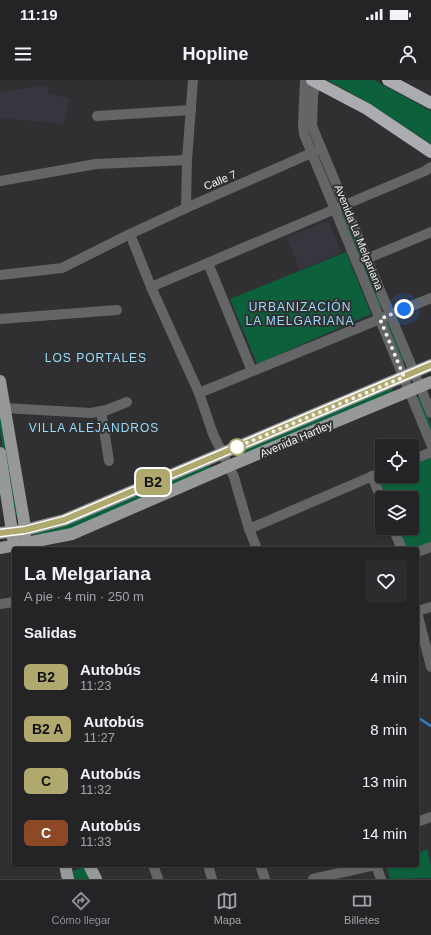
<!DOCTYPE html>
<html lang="es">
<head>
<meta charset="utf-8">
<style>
	:root { --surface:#242426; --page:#2c2c2e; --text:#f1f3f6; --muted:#a3a4a7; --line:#414143; --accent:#8c9099 }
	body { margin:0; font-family:Arial,sans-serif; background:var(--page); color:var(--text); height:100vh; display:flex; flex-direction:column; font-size:15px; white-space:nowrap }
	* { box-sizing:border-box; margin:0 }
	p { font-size:13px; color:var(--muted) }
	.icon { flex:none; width:22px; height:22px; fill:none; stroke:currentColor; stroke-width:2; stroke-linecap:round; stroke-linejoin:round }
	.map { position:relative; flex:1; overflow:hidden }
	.side { position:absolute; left:12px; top:467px; width:407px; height:320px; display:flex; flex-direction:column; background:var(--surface); border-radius:4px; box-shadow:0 1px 3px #0004,0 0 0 1px var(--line) }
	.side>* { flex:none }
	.badge { padding:0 8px; border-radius:6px; font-size:14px; line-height:26px }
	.fabs { position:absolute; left:375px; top:359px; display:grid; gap:8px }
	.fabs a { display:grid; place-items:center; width:44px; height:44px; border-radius:4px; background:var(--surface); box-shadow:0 1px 3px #0004,0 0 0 1px var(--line); font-size:20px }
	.you { position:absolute; width:20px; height:20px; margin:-10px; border:3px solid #fff; border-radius:50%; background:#1a73e8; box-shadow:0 0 0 6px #1a73e833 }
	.map>.badge { position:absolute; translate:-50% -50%; box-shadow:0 0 0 2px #fff }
	h2 { padding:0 12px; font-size:15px; line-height:36px }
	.round { display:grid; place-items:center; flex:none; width:42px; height:42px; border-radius:4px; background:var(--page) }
	.headline { display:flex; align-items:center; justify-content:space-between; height:68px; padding:0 12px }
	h1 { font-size:19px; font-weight:800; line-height:30px }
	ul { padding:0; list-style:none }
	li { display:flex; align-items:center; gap:12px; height:52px; padding:0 12px }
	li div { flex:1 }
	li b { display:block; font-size:15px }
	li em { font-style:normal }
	li .badge { min-width:44px; font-weight:700; text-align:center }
	.status { display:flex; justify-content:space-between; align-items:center; height:28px; padding:0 20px; background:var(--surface); direction:ltr }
	.status svg { height:11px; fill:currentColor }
	header { display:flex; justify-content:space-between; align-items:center; height:52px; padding:0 12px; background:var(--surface); font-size:18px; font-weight:800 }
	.dock { display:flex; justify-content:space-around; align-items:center; height:56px; border-top:1px solid var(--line); background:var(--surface); font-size:11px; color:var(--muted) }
	.dock a { display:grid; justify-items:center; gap:2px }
	.dock .selected { color:var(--accent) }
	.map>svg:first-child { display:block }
	.built { fill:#37363f }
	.green { fill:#0c603b }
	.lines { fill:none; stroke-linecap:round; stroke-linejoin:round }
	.stream { stroke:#2f7ec0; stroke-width:2.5 }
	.minor { stroke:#646566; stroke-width:10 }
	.major { stroke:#96989a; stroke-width:12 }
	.highway { stroke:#aaacaf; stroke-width:12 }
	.line-casing { stroke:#fff; stroke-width:9 }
	.line { stroke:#afa96e; stroke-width:6 }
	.walk { stroke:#f2f2f4; stroke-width:4; stroke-dasharray:0 7.2 }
	.stop-dot { fill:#fff; stroke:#afa96e; stroke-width:2 }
	.labels { text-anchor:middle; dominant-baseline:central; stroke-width:4; stroke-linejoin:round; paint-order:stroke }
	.street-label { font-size:11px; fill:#f2f2f4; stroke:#303032 }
	.neighbourhood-label { font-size:12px; letter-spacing:1px; fill:#98dbfa; stroke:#303032 }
</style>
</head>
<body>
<div class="status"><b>11:19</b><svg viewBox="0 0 49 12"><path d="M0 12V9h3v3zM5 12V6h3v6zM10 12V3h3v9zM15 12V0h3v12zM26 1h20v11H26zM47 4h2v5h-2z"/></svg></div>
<header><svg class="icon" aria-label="menu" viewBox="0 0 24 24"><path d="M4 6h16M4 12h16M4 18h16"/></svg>Hopline<svg class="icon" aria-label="person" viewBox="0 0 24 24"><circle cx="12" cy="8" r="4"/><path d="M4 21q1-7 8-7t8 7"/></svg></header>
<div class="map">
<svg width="431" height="799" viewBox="0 0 431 799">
	<rect width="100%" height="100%" fill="#303032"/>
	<g class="built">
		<path d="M49,5L48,14L69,18L64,44L0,38V12Z"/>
		<path d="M328,141L341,172L300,190L287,157Z"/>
	</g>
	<g class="green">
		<path d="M327,0H374L431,31V64L369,23Z"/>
		<path d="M344,131L384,228L380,229L340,133Z"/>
		<path d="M346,172L371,234L257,284L230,219Z"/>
		<path d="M389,240L406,281L402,282L385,242Z"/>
		<path d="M391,307L394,313L240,379L236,371Z"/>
		<path d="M416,317H420L431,344V356Z"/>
		<path d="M0,321L20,436H13L0,350Z"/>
		<path d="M431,376V463L415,469H405L396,448H412V418H384L376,399L383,396H412V384Z"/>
		<path d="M209,383L212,390L71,450L35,456L34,454Z"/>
		<path d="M427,769L431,786V798L390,799L386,785H417V774Z"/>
		<path d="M85,785L91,799H72L71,792Z"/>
	</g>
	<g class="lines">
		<path class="stream" d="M417,637L431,646"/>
		<g class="minor">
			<path d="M305,0L303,44L304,54L431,364"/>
			<path d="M316,0L313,16L312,46L431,333"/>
			<path d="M97,36L191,30"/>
			<path d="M0,101L96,84L187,80"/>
			<path d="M186,128L187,80L193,0"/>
			<path d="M130,154L151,207L199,313L213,354L234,397L249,449L257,469"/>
			<path d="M366,179L431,152"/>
			<path d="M208,183L252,291"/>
			<path d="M0,195L62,188L130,154L186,128L316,71"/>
			<path d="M151,207L425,91L431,87"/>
			<path d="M0,239L117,230"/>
			<path d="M199,313L431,218"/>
			<path d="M5,328L91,333L107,330L127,322"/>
			<path d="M101,331L109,381"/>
			<path d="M412,380L431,372"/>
			<path d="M372,396L382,421"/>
			<path d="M393,448L402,469"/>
			<path d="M249,449L382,392"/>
			<path d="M417,472L431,467"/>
			<path d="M0,524L14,522"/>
			<path d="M417,531L431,527"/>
			<path d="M417,532L431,587"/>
			<path d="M417,742L431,737"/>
			<path d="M153,785L158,799"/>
			<path d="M208,785L212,799"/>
			<path d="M260,785L265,799"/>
			<path d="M376,785L381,799"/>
			<path d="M313,799L375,785"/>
		</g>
		<g class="major">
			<path d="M0,301L24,441L25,456"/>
			<path d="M0,373L13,458"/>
			<path d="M0,453L25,450L64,440L431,285"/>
			<path d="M0,468L72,454L229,386L431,302"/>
			<path d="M65,785L68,799"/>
			<path d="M89,785L96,799"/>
		</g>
		<g class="highway">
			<path d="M312,0L367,29L431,72"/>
			<path d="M388,0L431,23"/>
		</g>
	</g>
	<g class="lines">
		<g class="line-casing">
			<path id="line" d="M0,453L25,450L64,440L431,285"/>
		</g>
		<use href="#line" class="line"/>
		<path class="walk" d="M237,367L232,369L404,297L380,239L404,229"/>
	</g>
	<circle class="stop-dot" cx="237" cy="367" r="8"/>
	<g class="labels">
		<g class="street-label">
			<text transform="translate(220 100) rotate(-23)">Calle 7</text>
			<text transform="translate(359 157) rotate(68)">Avenida La Melgariana</text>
			<text transform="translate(296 359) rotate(-23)">Avenida Hartley</text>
		</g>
		<g class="neighbourhood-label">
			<text x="300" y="227">URBANIZACIÓN<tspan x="300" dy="14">LA MELGARIANA</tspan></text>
			<text x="96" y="278">LOS PORTALES</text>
			<text x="94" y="348">VILLA ALEJANDROS</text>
		</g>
	</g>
</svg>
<div class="fabs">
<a><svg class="icon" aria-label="locate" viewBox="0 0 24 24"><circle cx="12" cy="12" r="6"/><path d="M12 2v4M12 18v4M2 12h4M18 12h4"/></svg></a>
<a><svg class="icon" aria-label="layers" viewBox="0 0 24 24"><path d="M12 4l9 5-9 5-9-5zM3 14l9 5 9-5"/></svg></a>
</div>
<div class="you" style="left:404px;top:229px"></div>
<b class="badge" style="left:153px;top:402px;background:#afa96e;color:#111">B2</b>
<section class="side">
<div class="headline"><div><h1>La Melgariana</h1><p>A pie · 4 min · 250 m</p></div><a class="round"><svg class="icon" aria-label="heart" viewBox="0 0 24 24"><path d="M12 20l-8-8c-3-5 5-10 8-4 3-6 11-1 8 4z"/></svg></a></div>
<h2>Salidas</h2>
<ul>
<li><span class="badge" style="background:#afa96e;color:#111">B2</span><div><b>Autobús</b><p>11:23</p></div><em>4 min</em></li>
<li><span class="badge" style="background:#afa96e;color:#111">B2 A</span><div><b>Autobús</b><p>11:27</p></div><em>8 min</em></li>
<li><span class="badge" style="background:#afa96e;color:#111">C</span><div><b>Autobús</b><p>11:32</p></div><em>13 min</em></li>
<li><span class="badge" style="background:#8d4925;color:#fff">C</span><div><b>Autobús</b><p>11:33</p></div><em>14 min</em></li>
</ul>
</section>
</div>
<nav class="dock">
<a class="selected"><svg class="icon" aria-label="directions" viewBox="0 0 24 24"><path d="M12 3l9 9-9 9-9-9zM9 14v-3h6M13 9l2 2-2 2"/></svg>Cómo llegar</a>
<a><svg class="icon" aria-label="map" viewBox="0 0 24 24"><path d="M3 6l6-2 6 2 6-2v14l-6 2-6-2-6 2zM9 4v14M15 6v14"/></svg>Mapa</a>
<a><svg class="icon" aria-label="tickets" viewBox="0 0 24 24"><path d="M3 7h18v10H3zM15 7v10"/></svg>Billetes</a>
</nav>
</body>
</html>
